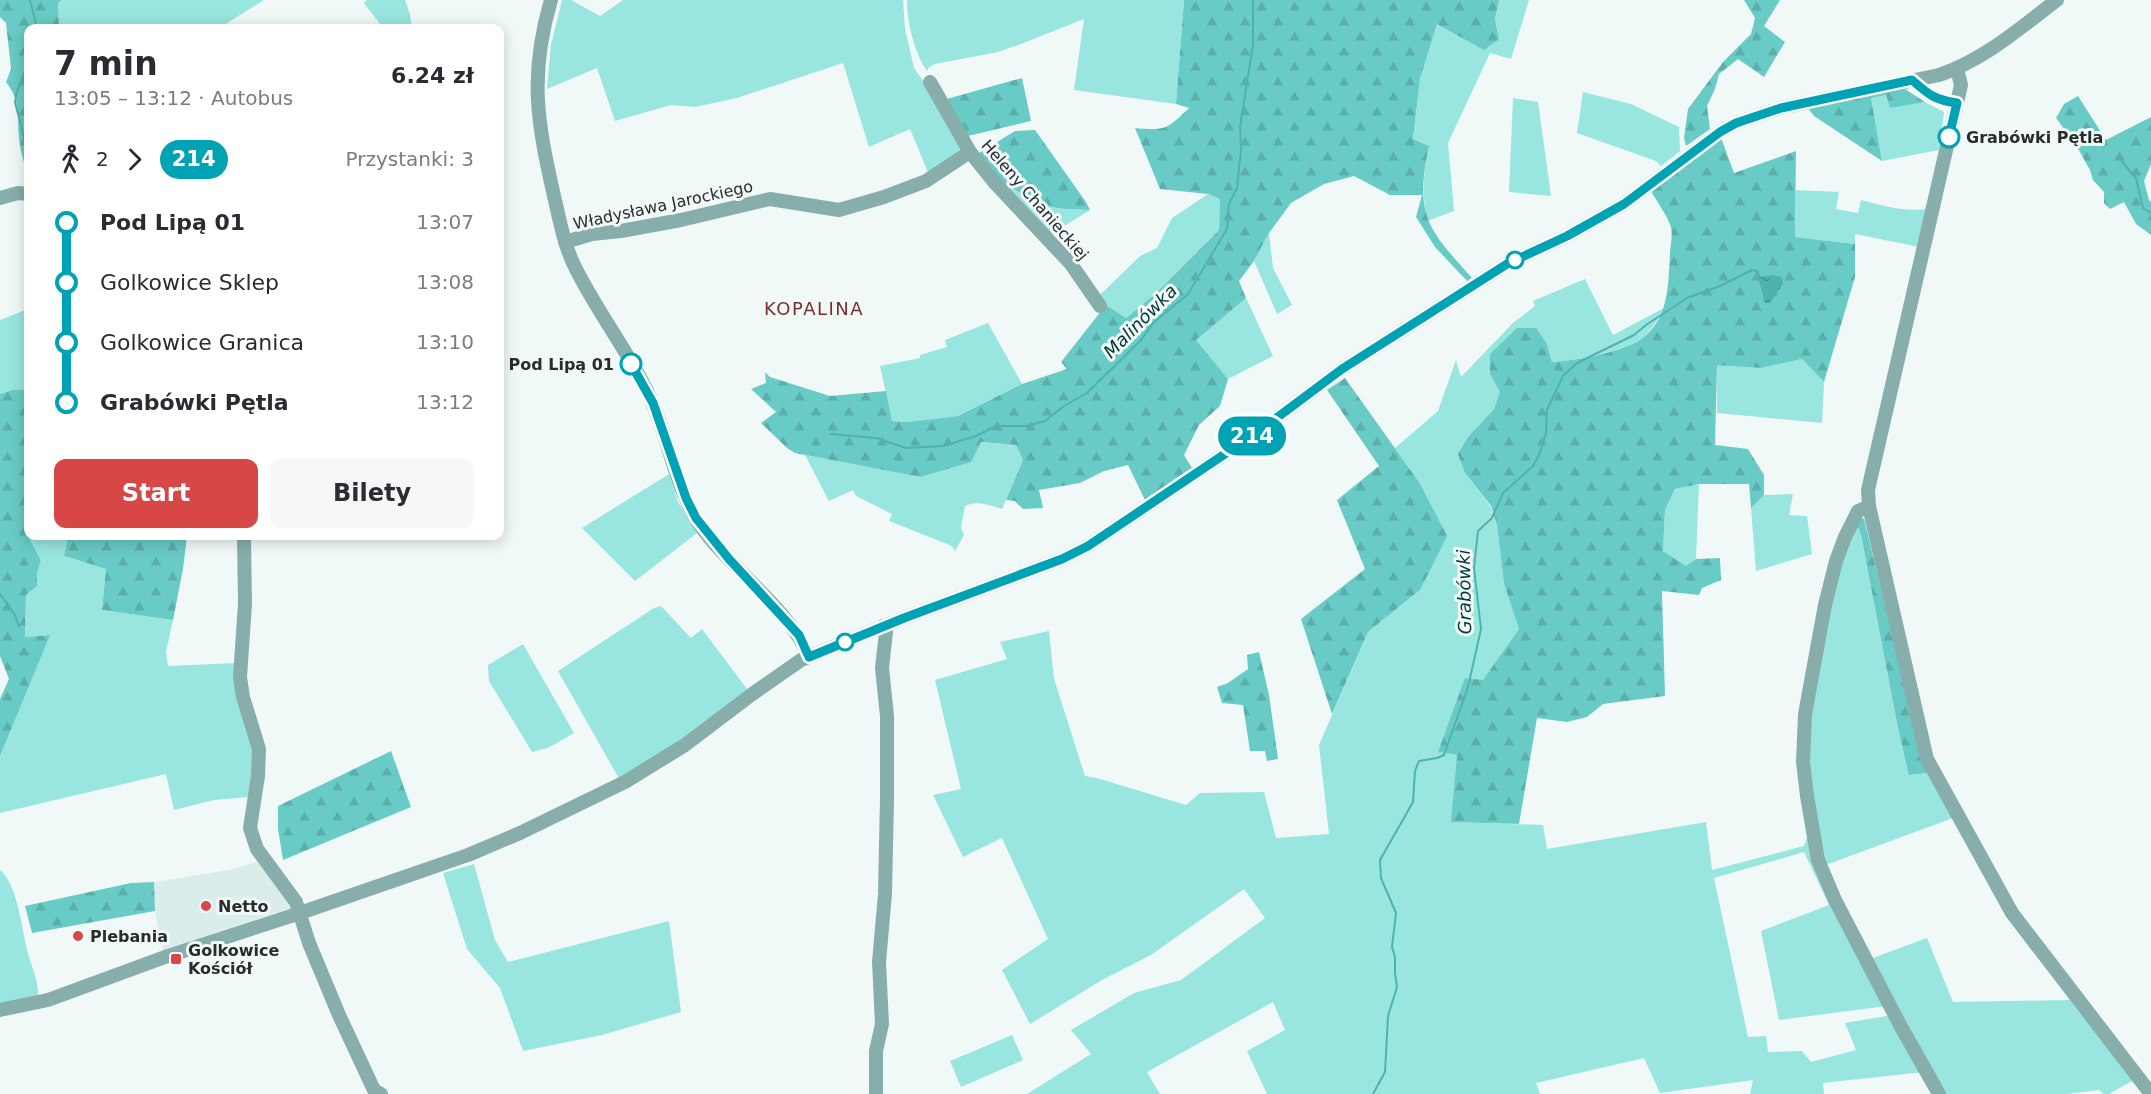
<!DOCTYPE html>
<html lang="pl">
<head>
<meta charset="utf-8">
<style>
	:root { --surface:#fff; --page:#f7f7f7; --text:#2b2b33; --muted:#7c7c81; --accent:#d64746 }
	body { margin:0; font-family:"DejaVu Sans",sans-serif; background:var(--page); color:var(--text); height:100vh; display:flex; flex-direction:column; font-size:22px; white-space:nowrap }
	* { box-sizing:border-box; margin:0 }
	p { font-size:20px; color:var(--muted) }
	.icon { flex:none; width:33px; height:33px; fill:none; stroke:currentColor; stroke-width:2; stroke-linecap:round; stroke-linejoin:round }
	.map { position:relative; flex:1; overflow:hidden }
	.sheet { position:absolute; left:24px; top:24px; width:480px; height:516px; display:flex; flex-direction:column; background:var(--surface); border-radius:12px; box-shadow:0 3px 15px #0003 }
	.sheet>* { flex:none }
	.badge { padding:0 12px; border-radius:20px; font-size:21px; line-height:39px }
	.map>.badge { position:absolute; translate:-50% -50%; box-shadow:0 0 0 3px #fff }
	.legs { display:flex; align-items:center; gap:9px; height:66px; padding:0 30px; font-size:20px }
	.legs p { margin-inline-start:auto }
	.head { display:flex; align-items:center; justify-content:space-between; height:102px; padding:0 30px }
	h1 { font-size:33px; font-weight:700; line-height:45px }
	.action { display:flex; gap:12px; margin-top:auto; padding:12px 30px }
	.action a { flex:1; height:69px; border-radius:12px; background:var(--accent); color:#fff; font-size:24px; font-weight:700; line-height:69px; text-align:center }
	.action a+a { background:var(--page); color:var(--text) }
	ul { padding:0 30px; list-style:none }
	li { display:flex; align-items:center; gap:21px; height:60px; font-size:22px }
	li i { display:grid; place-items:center; width:9px; height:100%; margin:0 8px; background:currentColor }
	li i::after { content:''; width:15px; height:15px; margin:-8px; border:4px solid; border-radius:50%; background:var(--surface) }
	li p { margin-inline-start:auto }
	li:first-child i { background:linear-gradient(#0000 50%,currentColor 0) }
	li:last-child i { background:linear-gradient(currentColor 50%,#0000 0) }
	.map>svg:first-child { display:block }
	.built { fill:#dbedeb }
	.green { fill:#99e5df }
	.forest { fill:url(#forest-firs) }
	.water { fill:url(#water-ripples) }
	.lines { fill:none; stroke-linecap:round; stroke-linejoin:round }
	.stream { stroke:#4fb3ad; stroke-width:2 }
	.minor { stroke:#87aeaa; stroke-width:14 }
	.line-1-casing { stroke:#fff; stroke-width:14 }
	.line-1 { stroke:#00a3b4; stroke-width:9 }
	.stop-1-dot { fill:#fff; stroke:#00a3b4; stroke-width:3 }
	.poi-dot { fill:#d64746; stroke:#f1f9f8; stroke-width:2 }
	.labels { text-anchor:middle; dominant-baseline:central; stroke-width:6; stroke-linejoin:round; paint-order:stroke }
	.stop-label { font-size:16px; font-weight:bold; fill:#292c2c; stroke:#f1f9f8; text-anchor:start }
	.street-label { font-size:16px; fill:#292c2c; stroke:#f1f9f8 }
	.poi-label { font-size:16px; font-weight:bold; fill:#292c2c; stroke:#f1f9f8; text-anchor:start }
	.neighbourhood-label { font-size:18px; letter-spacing:1.5px; fill:#77302e; stroke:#f1f9f8 }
	.water-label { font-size:18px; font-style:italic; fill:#043533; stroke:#f1f9f8 }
</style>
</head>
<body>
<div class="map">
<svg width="2151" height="1094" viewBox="0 0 2151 1094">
	<defs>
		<pattern id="forest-firs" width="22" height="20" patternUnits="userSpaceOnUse" patternTransform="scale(1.5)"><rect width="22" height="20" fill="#69cbc5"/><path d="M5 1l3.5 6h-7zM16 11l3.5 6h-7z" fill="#5baea9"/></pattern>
		<pattern id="water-ripples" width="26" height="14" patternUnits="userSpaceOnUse" patternTransform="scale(1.5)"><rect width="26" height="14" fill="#4fb3ad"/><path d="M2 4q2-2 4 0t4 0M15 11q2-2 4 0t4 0" fill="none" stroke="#42928d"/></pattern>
	</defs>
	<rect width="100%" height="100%" fill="#f1f9f8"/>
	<path class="built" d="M258,861L285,893L290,908L163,950L155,911L154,882L234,869Z"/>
	<g class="green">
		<path d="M62,0H264L224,25L206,28H59L58,3Z"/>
		<path d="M367,0H405L410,14L412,28H383L364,3Z"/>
		<path d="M562,0H571L600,16L623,0H903L905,29L914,68L931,92L966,152L929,175L910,129L869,147L843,63L737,98L695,107L671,105L615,121L597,68L547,89L551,45Z"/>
		<path d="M907,0H1184L1176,104L1074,90L1084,19L1021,44L998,52L935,64L929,67L927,71C914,52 907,22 907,0Z"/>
		<path d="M1499,0H1529L1511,59L1490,53L1448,143L1454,211L1427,221C1422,193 1423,174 1429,146L1413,139L1420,79L1437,24L1499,39L1495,19Z"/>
		<path d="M1583,92L1631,104L1679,127L1680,151L1661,166L1656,161L1577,133Z"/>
		<path d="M1886,95L1890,107L1925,102L1944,112L1939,150L1882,161L1871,98Z"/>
		<path d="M1513,98L1538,102L1551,196L1509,192Z"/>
		<path d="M998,183C1013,185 1027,199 1042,204C1056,210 1075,209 1090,210L1050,235Z"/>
		<path d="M1796,190L1839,192L1836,209L1858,213L1861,200C1884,206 1904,212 1928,209L1919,247L1855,234V244L1795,237Z"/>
		<path d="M1208,194L1220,199L1219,230L1155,294L1126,318L1106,305L1099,296L1140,256L1157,248L1172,218Z"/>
		<path d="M1269,233L1273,268L1292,305L1277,314L1254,261Z"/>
		<path d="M1585,279L1613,335L1664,308C1658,320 1652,330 1642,338C1625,352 1574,361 1552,362L1547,344L1490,374L1501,391L1494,409L1468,437L1465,473L1490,506L1497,525L1504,584L1519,629L1483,681L1439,752L1457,755L1452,822L1543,825L1547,849L1706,822L1712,870L1804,846L1807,837L1887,1006L1779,1020L1761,931L1829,905L1804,852L1714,878L1748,1037L1766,1036L1768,1052L1802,1051L1811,1062L1856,1050L1845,1023L1892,1015L1924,1072L1823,1083L1824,1094H1750L1753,1080L1660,1093L1644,1058L1536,1083L1540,1094H1267L1247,1051L1285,1030L1273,1002L1147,1072L1160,1094H1027L1091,1054L1071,1030L1134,993L1181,980L1265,918L1244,889L1151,955L1102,980L1030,1024L1002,970L1048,939L1002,838L963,857L933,795L961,789L935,680L1007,659L1000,642L1049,631L1054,679L1085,776L1097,778L1186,805L1200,793L1264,792L1276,838L1329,834L1319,745L1368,632L1420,590L1419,482L1395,448L1438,411L1456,360L1461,377L1513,323L1535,306L1533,301Z"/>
		<path d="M1246,298L1273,356L1228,379L1195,340Z"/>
		<path d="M28,309V389L12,390L0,394V320Z"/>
		<path d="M988,323L1022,384L958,416L907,422L892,421L880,366L920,358V355L947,347L945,340Z"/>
		<path d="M1802,359L1824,382L1822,423L1717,413V364L1761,368Z"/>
		<path d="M981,442L1016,445L1023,460L1002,509C989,505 977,500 965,506L961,528L964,535L955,551L952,546L889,521L892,514L856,496L853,490L829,501L805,455L920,477Z"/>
		<path d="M669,474L678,502L697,533L635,581L582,528Z"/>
		<path d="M1699,484L1696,559L1686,567L1663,551L1665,510L1675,489Z"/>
		<path d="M28,494V536H68L64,556L106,569L102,610L173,620L166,652L168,666L238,663L237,701L250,734L255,756L249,797L214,800L174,810L166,774L0,813V756L49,635L25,637L26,595L37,586V573L41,560C27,534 19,523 28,494Z"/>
		<path d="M1793,494L1789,515L1807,516L1812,554L1756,571L1751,508L1764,495Z"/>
		<path d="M1856,522L1861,535L1897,723L1910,775L1928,773L1953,818L1823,866L1813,824L1807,738L1828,603Z"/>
		<path d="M661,606L691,638L702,629L747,689L745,696L621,782L558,671L654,608Z"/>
		<path d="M523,644L574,733L550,747L532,752L489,681L488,665Z"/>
		<path d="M474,864L495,940L508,962L669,921L681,1012L602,1035L523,1051L500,988L467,949L443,873Z"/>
		<path d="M0,870C17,883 22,929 27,950C31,966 39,980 38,997L0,1004Z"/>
		<path d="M1927,938L1953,1002L2070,1000L2134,1080L2109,1094H2103L2099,1090L2066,1094H1941L1867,960Z"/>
		<path d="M1012,1035L1023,1060L961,1087L950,1061Z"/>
	</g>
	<g class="forest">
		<path d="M0,0H62L58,3L59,28H28V175C24,163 20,150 19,137C17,114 21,101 6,82L11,69L6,23L0,17Z"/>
		<path d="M1184,0H1499L1495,19L1499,39L1484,50L1437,24L1420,79L1413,139L1429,146C1414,216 1428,229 1473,279L1468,282L1435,247L1416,217L1422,195H1390L1354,176L1324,184L1291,203L1269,233L1254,261L1239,281L1246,298L1196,340L1228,379L1220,406L1199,425L1184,455L1192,468L1145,500L1128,465L1104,471L1080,483L1039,490L1043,508L1023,509L1015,501L1006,500L1023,460L1016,445L981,442L971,462L920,477L795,453L787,448L761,423L776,412L751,389L766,383L765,372L770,377L830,396L886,391L892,421L907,422L958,416L1022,384L1067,369L1061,362L1106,305L1126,318L1155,294L1219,230L1220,199L1208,194L1160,189L1135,128C1166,131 1167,129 1189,108L1176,104Z"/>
		<path d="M1744,0H1780L1764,26L1785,42L1764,77L1738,59L1719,74L1715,89L1707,106L1710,129L1686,146L1684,138L1688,109L1723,62L1751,34L1755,18Z"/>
		<path d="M1022,78L1031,121L964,137L943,100Z"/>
		<path d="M1902,87L1925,102L1890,108L1886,95L1871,98L1882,161L1814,116L1807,107Z"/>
		<path d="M2078,96L2106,140L2151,117V164L2144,181L2149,200L2151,202V235L2136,224L2124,202L2110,209L2104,203V192L2093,180L2090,170L2076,145L2056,118L2064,104Z"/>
		<path d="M1035,130L1086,202L1090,210C1075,209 1056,210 1042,204C1026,199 1013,185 998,183L976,155L1015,131Z"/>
		<path d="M1720,135L1734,173L1796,151L1795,237L1855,244V277L1824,382L1802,359L1761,368L1717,365L1715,445L1748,449L1764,475V495L1751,508L1749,484H1699L1675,489L1665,510L1663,551L1686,566L1696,559L1720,558L1721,580L1702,588L1699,595L1662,591L1665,696L1603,704L1587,717L1567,722L1537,718L1519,824L1451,822L1457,755L1438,752L1465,678L1483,680L1519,629L1504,584L1497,525L1491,506L1465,473L1458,454L1468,437L1494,409L1500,392L1490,374V354L1517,328H1536L1547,344L1552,362C1575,361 1623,352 1641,339C1669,320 1668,285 1670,255C1670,247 1673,235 1671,227C1667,215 1657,202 1651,191L1682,169L1708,143Z"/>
		<path d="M1345,378L1419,482L1447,536L1420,590L1368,632L1332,714L1301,619L1365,569L1337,500L1379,466L1327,390Z"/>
		<path d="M28,389V494C19,523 27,534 41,560L37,573V586L26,595L25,637L50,635L0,756V699L9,679L0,656V394L12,390Z"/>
		<path d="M1864,518L1918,744L1928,773L1909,775L1897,723L1861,535L1856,522Z"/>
		<path d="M68,536H187L183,569L173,620L102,610L106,569L64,556Z"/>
		<path d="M1259,652L1269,695L1278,759L1267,761L1265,751H1250L1243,705L1222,703L1217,687L1228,683L1248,669L1247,655Z"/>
		<path d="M391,751L411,807L283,860L278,829V806Z"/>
		<path d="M154,882L155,911L32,933L25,906L131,883Z"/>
	</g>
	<path class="water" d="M1772,275L1782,277L1783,284L1770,303H1765L1759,281L1760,277Z"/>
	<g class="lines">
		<g class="stream">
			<path d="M30,0L37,28"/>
			<path d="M28,64L17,91L15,102L28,153"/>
			<path d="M2119,158L2136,178L2143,208L2151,213"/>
			<path d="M831,434L876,438L906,448L943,446L976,436L996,426H1026L1045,421L1064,406L1087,393L1142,339L1153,323L1188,294L1227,229L1229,204L1237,188L1241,150L1240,127L1253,45V0"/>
			<path d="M0,594L15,615L19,627"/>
			<path d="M1373,1094L1385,1072L1388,1016L1397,987L1395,973V957L1392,947L1396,913L1381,878L1380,860L1413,802L1415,771L1419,761L1437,758L1444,755L1468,687L1481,629L1474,568L1478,531L1492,518L1503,493L1533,466L1540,453L1546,433L1547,410L1563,376L1577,363L1634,335L1646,325L1687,298L1720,286L1752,270L1757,271L1760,277"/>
		</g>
		<g class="minor">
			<path d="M551,0C529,75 537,121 554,196C560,221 564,246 576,269C598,313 628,351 649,395C669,437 674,486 700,525C730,569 790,609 809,657"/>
			<path d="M1957,69L1961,85L1868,490L1869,506L1927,759L2012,913L2151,1094"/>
			<path d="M930,82L970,152L994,182L1071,264L1100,306"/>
			<path d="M0,198L18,193L28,194"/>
			<path d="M565,242L592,234L621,231L681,220L770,199L839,210L884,197L926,181L970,152"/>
			<path d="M1869,506L1858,511L1845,537L1836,561L1825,605L1805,714L1803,762L1807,796L1818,860L1835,900L1900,1025L1939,1094"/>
			<path d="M244,536L245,604L240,677L243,697L259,749L258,776L250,828L257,849L296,902L309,943L339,1015L374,1090L381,1094"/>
			<path d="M0,1010L48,1000L165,957L300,913L468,855L520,833L625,782L685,745L751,695L801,660L904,618L1062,559L1088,546L1259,431L1342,369L1507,264L1567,236L1624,204L1720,132L1736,123L1781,108L1939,75C1984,60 2020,28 2057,0"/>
			<path d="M876,1094V1051L882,1024L879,962L885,894L887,798V716L882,668L886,632L883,626"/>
		</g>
	</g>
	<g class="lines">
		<g class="line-1-casing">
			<path id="line-1" d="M631,364L653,403L686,498L696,518L729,559L799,635L809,657L904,618L1062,559L1088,546L1259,431L1342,369L1507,264L1567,236L1624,204L1720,132L1736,123L1781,108L1912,80C1929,95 1935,100 1957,103L1949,137"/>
		</g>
		<use href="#line-1" class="line-1"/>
	</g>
	<g class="stop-1-dot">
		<circle cx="1949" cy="137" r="10"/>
		<circle cx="1515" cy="260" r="8"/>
		<circle cx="631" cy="364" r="10"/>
		<circle cx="845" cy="642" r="8"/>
	</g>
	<g class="poi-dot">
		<circle cx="206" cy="906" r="6"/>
		<circle cx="78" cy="936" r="6"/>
		<rect x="170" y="953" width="12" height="12" rx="3"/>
	</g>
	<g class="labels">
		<g class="stop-label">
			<text x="1966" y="137">Grabówki Pętla</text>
			<text x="614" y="364" text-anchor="end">Pod Lipą 01</text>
		</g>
		<g class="street-label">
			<text transform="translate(1035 200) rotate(49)">Heleny Chanieckiej</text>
			<text transform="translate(663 205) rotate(-12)">Władysława Jarockiego</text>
		</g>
		<g class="poi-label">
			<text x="218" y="906">Netto</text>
			<text x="90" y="936">Plebania</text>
			<text x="188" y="950">Golkowice<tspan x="188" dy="18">Kościół</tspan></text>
		</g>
		<g class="neighbourhood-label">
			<text x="814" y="308">KOPALINA</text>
		</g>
		<g class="water-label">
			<text transform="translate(1140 321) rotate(-45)">Malinówka</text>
			<text transform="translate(1464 592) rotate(-91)">Grabówki</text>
		</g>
	</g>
</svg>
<b class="badge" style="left:1252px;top:436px;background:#00a3b4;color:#fff">214</b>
<section class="sheet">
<div class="head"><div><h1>7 min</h1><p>13:05 – 13:12 · Autobus</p></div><b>6.24 zł</b></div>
<div class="legs"><svg class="icon" aria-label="walk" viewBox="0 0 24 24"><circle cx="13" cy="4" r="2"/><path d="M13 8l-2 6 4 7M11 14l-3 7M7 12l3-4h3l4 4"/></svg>2<svg class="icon" aria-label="forward" viewBox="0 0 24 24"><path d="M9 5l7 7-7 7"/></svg><b class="badge" style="background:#00a3b4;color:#fff">214</b><p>Przystanki: 3</p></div>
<ul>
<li><i style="color:#00a3b4"></i><b>Pod Lipą 01</b><p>13:07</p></li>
<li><i style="color:#00a3b4"></i><span>Golkowice Sklep</span><p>13:08</p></li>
<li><i style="color:#00a3b4"></i><span>Golkowice Granica</span><p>13:10</p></li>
<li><i style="color:#00a3b4"></i><b>Grabówki Pętla</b><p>13:12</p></li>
</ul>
<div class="action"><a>Start</a><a>Bilety</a></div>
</section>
</div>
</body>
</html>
